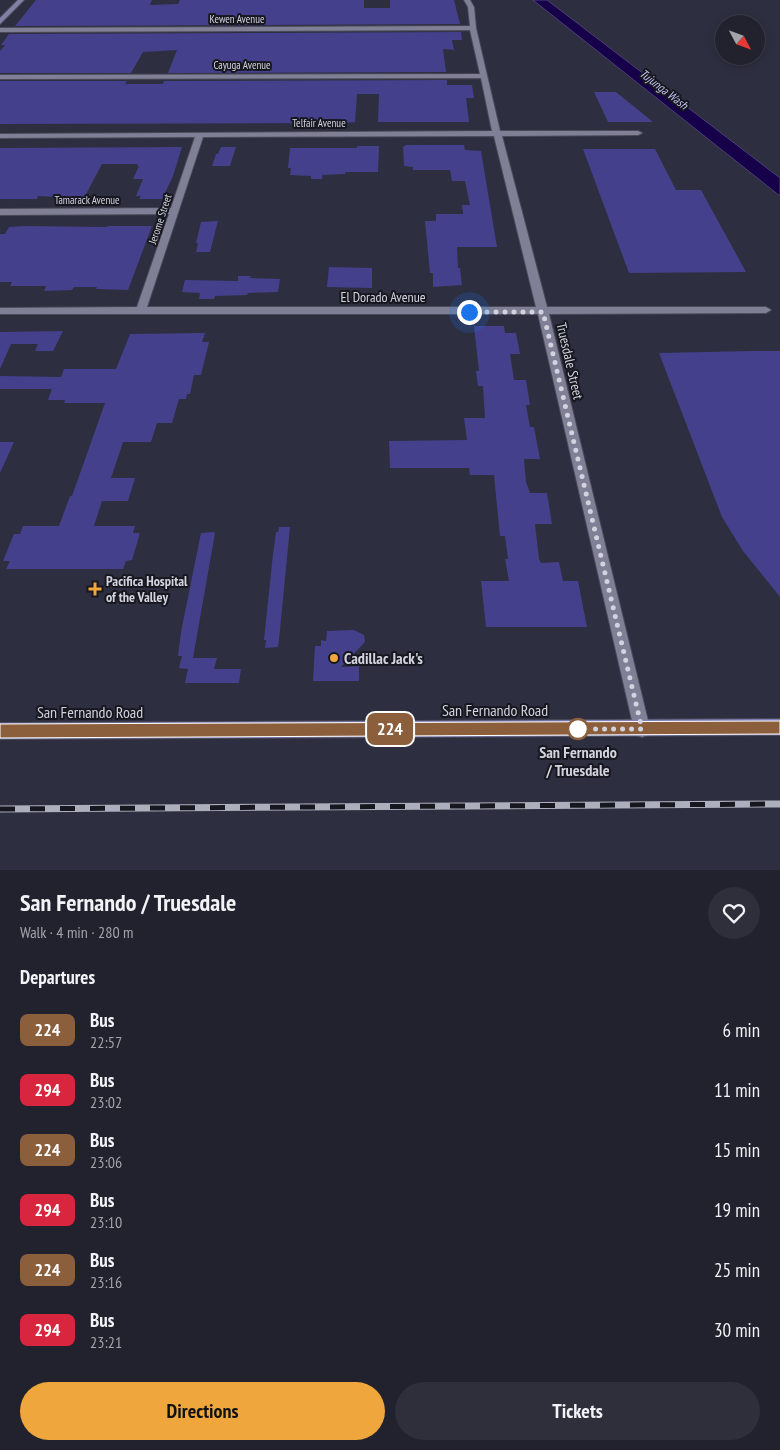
<!DOCTYPE html>
<html lang="en">
<head>
<meta charset="utf-8">
<style>
	:root { --surface:#22222f; --page:#2e2f3b; --text:#f1f3f6; --muted:#a2a4aa; --line:#3f3f4b; --accent:#efa73d }
	body { margin:0; font-family:"PT Sans Narrow",sans-serif; background:var(--page); color:var(--text); height:100vh; display:flex; flex-direction:column; font-size:19px; white-space:nowrap }
	* { box-sizing:border-box; margin:0 }
	p { font-size:16px; color:var(--muted) }
	.icon { flex:none; width:28px; height:28px; fill:none; stroke:currentColor; stroke-width:2; stroke-linecap:round; stroke-linejoin:round }
	.map { position:relative; height:870px; overflow:hidden }
	.drawer { display:flex; flex-direction:column; background:var(--surface); flex:1 }
	.drawer>* { flex:none }
	.badge { padding:0 10px; border-radius:8px; font-size:18px; line-height:32px }
	.needle { width:32px; rotate:131deg }
	.tools { position:absolute; left:715px; top:15px; display:grid; gap:10px }
	.tools a { display:grid; place-items:center; width:50px; height:50px; border-radius:50%; background:var(--surface); box-shadow:0 2px 8px #0003,0 0 0 1px var(--line); font-size:25px }
	.you { position:absolute; width:25px; height:25px; margin:-12px; border:4px solid #fff; border-radius:50%; background:#1a73e8; box-shadow:0 0 0 8px #1a73e833 }
	.map>.badge { position:absolute; translate:-50% -50%; box-shadow:0 0 0 2px #fff }
	h2 { padding:0 20px; font-size:19px; line-height:45px }
	.round { display:grid; place-items:center; flex:none; width:52px; height:52px; border-radius:26px; background:var(--page) }
	.head { display:flex; align-items:center; justify-content:space-between; height:85px; padding:0 20px }
	h1 { font-size:24px; font-weight:700; line-height:38px }
	.cta { display:flex; gap:10px; margin-top:auto; padding:10px 20px }
	.cta a { flex:1; height:58px; border-radius:30px; background:var(--accent); color:#111; font-size:20px; font-weight:700; line-height:58px; text-align:center }
	.cta a+a { background:var(--page); color:var(--text) }
	ul { padding:0; list-style:none }
	li { display:flex; align-items:center; gap:15px; height:60px; padding:0 20px }
	li div { flex:1 }
	li b { display:block; font-size:19px }
	li em { font-style:normal }
	li .badge { min-width:55px; font-weight:700; text-align:center }
	.map>svg:first-child { display:block }
	.water { fill:#150049; stroke:#4e3f76 }
	.building { fill:#45408b }
	.lines { fill:none; stroke-linecap:round; stroke-linejoin:round }
	.street-casing { stroke:#4b4b5a; stroke-width:2 }
	.secondary-casing { stroke:#4b4b5a; stroke-width:2 }
	.primary-casing { stroke:#4b4b5a; stroke-width:2 }
	.street { fill:#7f8095; fill-rule:evenodd }
	.secondary { fill:#8080a7; fill-rule:evenodd }
	.primary { fill:#8080ba; fill-rule:evenodd }
	.rail-casing { stroke:#aeafbc; stroke-width:7 }
	.rail { stroke:#17171f; stroke-width:5; stroke-dasharray:15; stroke-linecap:butt }
	.line { fill:#8b5e3c; stroke:#fff }
	.walk { stroke:#d2d3df; stroke-width:5; stroke-dasharray:0 9 }
	.poi-dot { fill:#efa73d; stroke:#17171f; stroke-width:2 }
	.stop-dot { fill:#fff; stroke:#8b5e3c; stroke-width:2.5 }
	.labels { text-anchor:middle; dominant-baseline:central; stroke-width:4; stroke-linejoin:round; paint-order:stroke }
	.far-street-label { font-size:11px; fill:#d2d3df; stroke:#17171f }
	.far-water-label { font-size:12px; font-style:italic; fill:#c1c3ef; stroke:#17171f }
	.street-label { font-size:14px; fill:#d2d3df; stroke:#17171f }
	.poi-label { font-size:14px; font-weight:bold; fill:#d2d3df; stroke:#17171f; text-anchor:start }
	.near-poi-label { font-size:16px; font-weight:bold; fill:#d2d3df; stroke:#17171f; text-anchor:start }
	.near-street-label { font-size:16px; fill:#d2d3df; stroke:#17171f }
	.near-stop-label { font-size:16px; font-weight:bold; fill:#d2d3df; stroke:#17171f }
</style>
</head>
<body>
<div class="map">
<svg width="780" height="870" viewBox="0 0 780 870">
	<rect width="100%" height="100%" fill="#2d2e3f"/>
	<path class="water" d="M533,0H547L780,178V196Z"/>
	<g class="building">
		<path d="M36,0H152L150,5L178,4L180,0H364V8H390V0H454L460,24L15,26Z"/>
		<path d="M461,32L462,40H452L454,50L443,49L446,72L168,73L177,50L143,52L131,73H0V51L5,45H1L9,34Z"/>
		<path d="M447,80V85H472L474,98H466L469,122H378L379,94H357L355,122L346,123L0,124V81H127L125,84H163L164,81Z"/>
		<path d="M594,92H616L653,122H608Z"/>
		<path d="M406,145H464L465,150L481,151L497,247H457L458,268H460L462,285L433,287V273H430L425,221H436V214H463L462,205H470L465,181H452L450,170H413V167L404,166L403,147Z"/>
		<path d="M357,146H379L378,172H345V174L322,175V179H311V176L290,175L291,168H288L290,148H357Z"/>
		<path d="M182,147L173,176L162,199H139L141,196H136L143,179H133L139,166H137L138,164H102L84,198L38,196L37,199H0V148Z"/>
		<path d="M221,147H236L230,166H212L216,154H218Z"/>
		<path d="M583,149H655L676,190H701L746,272L629,273Z"/>
		<path d="M218,221L210,252H196L198,243H196L201,222Z"/>
		<path d="M25,226L107,227L108,226H152L128,290L96,289L97,287H74L72,290L44,291L46,286H10L12,282H0V234H5L9,227Z"/>
		<path d="M329,267L372,268V288L327,287Z"/>
		<path d="M238,276H251L250,278L280,279L278,292L248,293L247,295L215,296L214,299H199L200,293L182,292L185,280L238,281Z"/>
		<path d="M474,326H504L505,333H516L520,354H510L514,380H526L530,405H526L530,427H534L540,459H524L526,482L530,493H547L552,524H535L539,559L541,563L559,562L563,581H578L587,627H486L481,581H509L505,559H508L505,536H500L494,475H470L469,468H390L389,441L467,440L464,418H485L483,386H478L476,371H479Z"/>
		<path d="M63,331L53,351H35L38,344H11L0,369V332Z"/>
		<path d="M205,333L202,342H209L201,375H194L190,394H187L186,399H179L172,423H157L151,442H123L111,478H135L128,501H102L94,526H135L133,533H140L132,560L126,561L123,569H6L10,561H3L14,534H20L23,526H59L70,496H72L105,403H64L65,400H48L52,389H0V376L61,377L64,369H116L130,334Z"/>
		<path d="M751,351H780V597L743,551L722,517L659,353Z"/>
		<path d="M0,442H14L0,473Z"/>
		<path d="M279,527H290L279,640L278,647L265,648L266,640H264L273,554L276,532H278Z"/>
		<path d="M213,532L215,533L193,658H217L214,669H241L239,683H185L188,669L179,668L182,656H178L181,632L201,533Z"/>
		<path d="M354,630L364,635L365,642L341,667L359,666V681H313L315,646H321V640L326,641L327,631Z"/>
	</g>
	<g class="lines">
		<g class="street-casing">
			<path id="street" d="M464,0H470L474,7L476,28L500,131H638L642,133L638,135L502,136L547,307H766L771,310L766,313L549,314L650,729L648,735L642,737L636,735L634,729L538,314H0V308L137,307L169,214L0,215V209L171,208L195,137L0,138V134L492,131L481,78L0,79V75L480,74L470,30L0,32V28L470,26L468,7ZM494,136L536,307H147L203,137Z"/>
		</g>
		<g class="secondary-casing">
			<path id="secondary" d="M18,0H24L0,24V18Z"/>
		</g>
		<g class="primary-casing">
			<path id="primary" d="M780,719V735L0,739V723Z"/>
		</g>
		<use href="#street" class="street"/>
		<use href="#secondary" class="secondary"/>
		<use href="#primary" class="primary"/>
		<g class="rail-casing">
			<path id="rail" d="M0,809L780,804"/>
		</g>
		<use href="#rail" class="rail"/>
	</g>
	<path class="line" d="M780,721V734L0,738V724Z"/>
	<g class="lines">
		<path class="walk" d="M469,312H543L642,729H578"/>
	</g>
	<g class="poi-dot">
		<path d="M92.5 581.5h5v5h5v5h-5v5h-5v-5h-5v-5h5z"/>
		<circle cx="334" cy="658" r="5"/>
	</g>
	<circle class="stop-dot" cx="578" cy="729" r="10"/>
	<g class="labels">
		<g class="far-street-label">
			<text x="237" y="19">Kewen Avenue</text>
			<text x="242" y="65">Cayuga Avenue</text>
			<text x="319" y="123">Telfair Avenue</text>
			<text x="87" y="200">Tamarack Avenue</text>
			<text transform="translate(160 219) rotate(-72)">Jerome Street</text>
		</g>
		<g class="far-water-label">
			<text transform="translate(664 89) rotate(38)">Tujunga Wash</text>
		</g>
		<g class="street-label">
			<text x="383" y="297">El Dorado Avenue</text>
			<text transform="translate(570 361) rotate(77)">Truesdale Street</text>
		</g>
		<g class="poi-label">
			<text x="106" y="581">Pacifica Hospital<tspan x="106" dy="16">of the Valley</tspan></text>
		</g>
		<g class="near-poi-label">
			<text x="344" y="658">Cadillac Jack's</text>
		</g>
		<g class="near-street-label">
			<text x="495" y="710">San Fernando Road</text>
			<text x="90" y="712">San Fernando Road</text>
		</g>
		<g class="near-stop-label">
			<text x="578" y="752">San Fernando<tspan x="578" dy="18">/ Truesdale</tspan></text>
		</g>
	</g>
</svg>
<div class="tools">
<a><svg class="needle" viewBox="-14 -14 28 28"><path d="M0-13l5 13h-10z" fill="#e53935"/><path d="M0 13l5-13h-10z" fill="#a2a4aa"/></svg></a>
</div>
<div class="you" style="left:469px;top:312px"></div>
<b class="badge" style="left:390px;top:729px;background:#8b5e3c;color:#fff">224</b>
</div>
<section class="drawer">
<div class="head"><div><h1>San Fernando / Truesdale</h1><p>Walk · 4 min · 280 m</p></div><a class="round"><svg class="icon" aria-label="heart" viewBox="0 0 24 24"><path d="M12 20l-8-8c-3-5 5-10 8-4 3-6 11-1 8 4z"/></svg></a></div>
<h2>Departures</h2>
<ul>
<li><span class="badge" style="background:#8b5e3c;color:#fff">224</span><div><b>Bus</b><p>22:57</p></div><em>6 min</em></li>
<li><span class="badge" style="background:#d7263d;color:#fff">294</span><div><b>Bus</b><p>23:02</p></div><em>11 min</em></li>
<li><span class="badge" style="background:#8b5e3c;color:#fff">224</span><div><b>Bus</b><p>23:06</p></div><em>15 min</em></li>
<li><span class="badge" style="background:#d7263d;color:#fff">294</span><div><b>Bus</b><p>23:10</p></div><em>19 min</em></li>
<li><span class="badge" style="background:#8b5e3c;color:#fff">224</span><div><b>Bus</b><p>23:16</p></div><em>25 min</em></li>
<li><span class="badge" style="background:#d7263d;color:#fff">294</span><div><b>Bus</b><p>23:21</p></div><em>30 min</em></li>
</ul>
<div class="cta"><a>Directions</a><a>Tickets</a></div>
</section>
</body>
</html>
